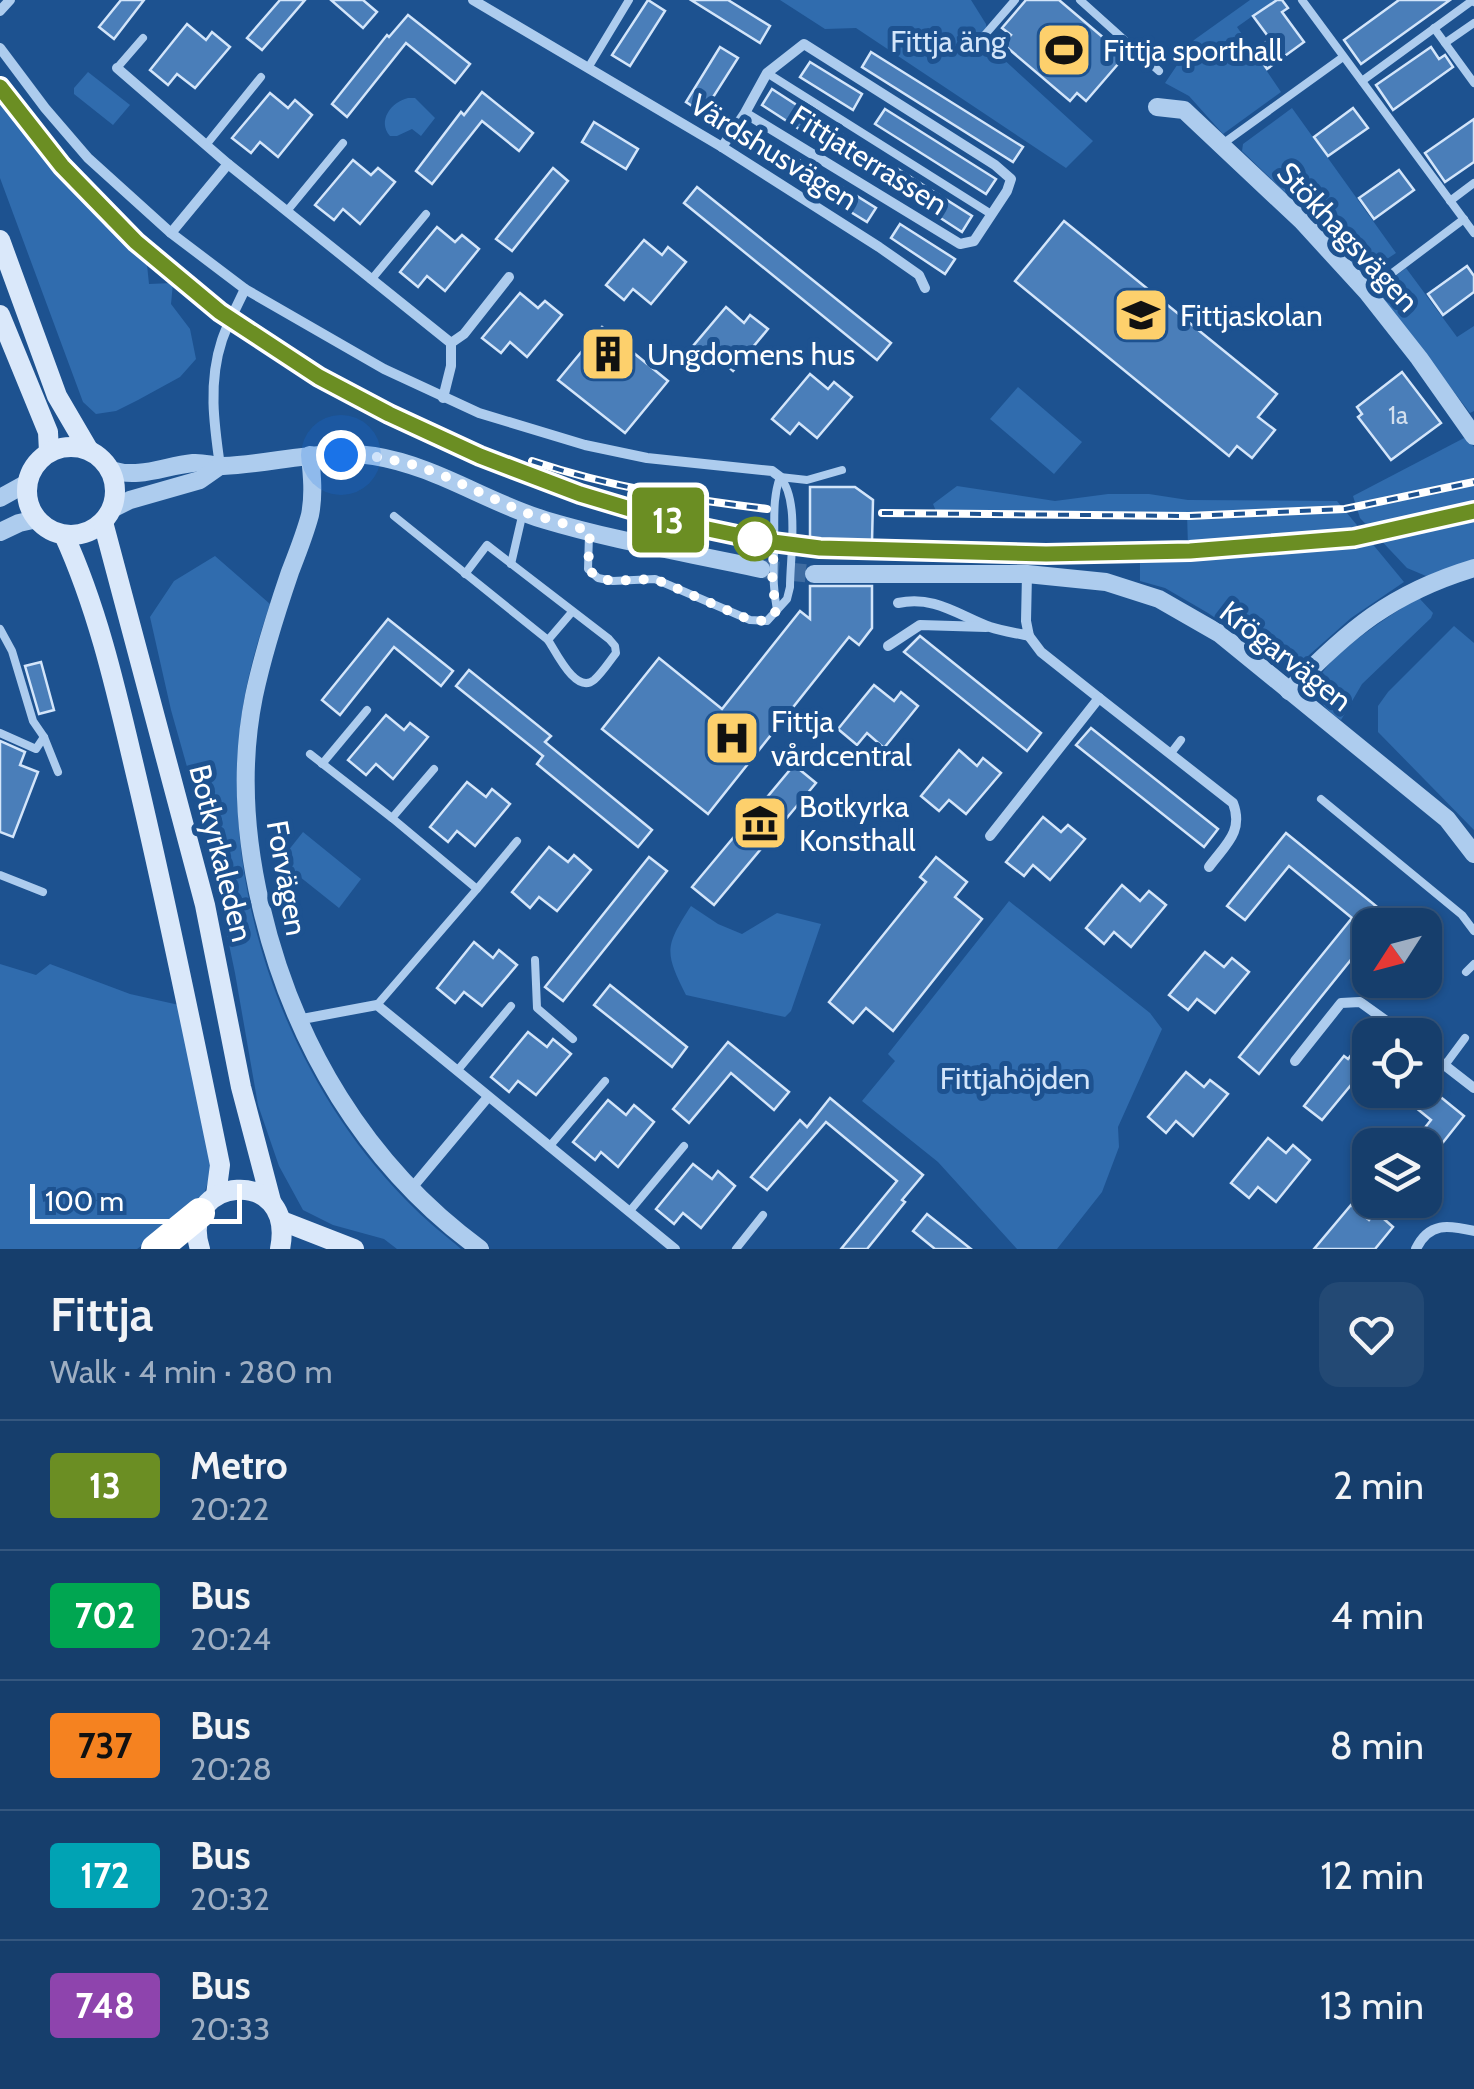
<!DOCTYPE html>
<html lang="en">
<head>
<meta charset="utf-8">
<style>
	:root { --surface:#163e6c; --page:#234974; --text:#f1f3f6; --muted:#9eaec2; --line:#35577f }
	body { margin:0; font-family:Cabin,sans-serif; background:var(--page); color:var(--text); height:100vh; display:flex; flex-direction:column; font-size:38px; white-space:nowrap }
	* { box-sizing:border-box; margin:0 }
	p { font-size:32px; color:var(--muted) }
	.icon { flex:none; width:55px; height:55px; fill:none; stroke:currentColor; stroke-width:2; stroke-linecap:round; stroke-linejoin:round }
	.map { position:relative; height:1249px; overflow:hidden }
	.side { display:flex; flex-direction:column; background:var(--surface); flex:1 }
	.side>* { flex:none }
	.badge { padding:0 20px; border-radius:8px; font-size:35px; line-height:65px }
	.needle { width:65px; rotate:234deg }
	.buttons { position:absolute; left:1352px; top:908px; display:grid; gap:20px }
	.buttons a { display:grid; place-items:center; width:90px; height:90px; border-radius:20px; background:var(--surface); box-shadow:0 2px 8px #0004,0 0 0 2px var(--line); font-size:50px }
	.scale { position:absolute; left:30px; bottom:25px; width:212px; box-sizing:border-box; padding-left:10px; border:5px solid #fff; border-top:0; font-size:28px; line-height:35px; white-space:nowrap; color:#fff; -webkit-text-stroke:8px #1d5290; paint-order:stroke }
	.you { position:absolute; width:50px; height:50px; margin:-25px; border:8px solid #fff; border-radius:50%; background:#1a73e8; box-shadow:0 0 0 15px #1a73e833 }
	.map>.badge { position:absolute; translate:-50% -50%; box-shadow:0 0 0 5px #fff }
	.round { display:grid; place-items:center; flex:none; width:105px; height:105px; border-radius:20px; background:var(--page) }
	.headline { display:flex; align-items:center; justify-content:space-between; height:170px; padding:0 50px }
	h1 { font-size:48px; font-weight:600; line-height:75px }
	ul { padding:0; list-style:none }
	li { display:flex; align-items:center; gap:30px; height:130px; padding:0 50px; border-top:2px solid var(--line) }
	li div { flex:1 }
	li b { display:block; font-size:38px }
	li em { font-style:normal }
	li .badge { min-width:110px; font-weight:700; text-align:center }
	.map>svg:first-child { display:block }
	.green { fill:#306cae }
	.building { fill:#4a7eb9; stroke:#d3e5fa; stroke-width:2.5 }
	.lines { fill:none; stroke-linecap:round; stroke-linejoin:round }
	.tertiary-tunnel { stroke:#3f6ca1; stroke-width:18; stroke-dasharray:18 9; stroke-linecap:butt }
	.service { stroke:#adccee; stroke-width:8 }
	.minor { stroke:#adccee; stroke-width:10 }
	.tertiary { stroke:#adccee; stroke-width:18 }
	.secondary { stroke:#dae8fa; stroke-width:20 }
	.motorway { stroke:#fff; stroke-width:30 }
	.rail-casing { stroke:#fff; stroke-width:8 }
	.rail { stroke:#1d5290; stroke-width:4; stroke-dasharray:11; stroke-linecap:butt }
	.line-casing { stroke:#fff; stroke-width:22 }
	.line { stroke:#6b8e23; stroke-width:15 }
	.walk { stroke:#fff; stroke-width:10; stroke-dasharray:0 18 }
	.stop-dot { fill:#fff; stroke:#6b8e23; stroke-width:5 }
	.labels { text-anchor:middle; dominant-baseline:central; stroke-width:10; stroke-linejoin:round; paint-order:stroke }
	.number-label { font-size:25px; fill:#d2dfee }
	.park-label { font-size:30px; fill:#d3e5fa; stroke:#1d5290 }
	.poi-label { font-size:30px; fill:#fff; stroke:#1d5290; text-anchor:start }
	.street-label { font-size:30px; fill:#fff; stroke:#1d5290 }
</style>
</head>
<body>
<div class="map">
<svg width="1474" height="1249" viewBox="0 0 1474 1249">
	<rect width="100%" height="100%" fill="#1d5290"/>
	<g class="green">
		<path d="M780,0H971L986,24L989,46L1093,141L1066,168L856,28L825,29Z"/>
		<path d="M1250,0H1275L1237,27L1281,92L1223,134L1189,96L1165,83L1194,40Z"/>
		<path d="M88,72L130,105L113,125L74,94V88Z"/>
		<path d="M0,91L35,139L91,202L146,255L149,284L173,283L171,304L190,329L196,359L180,377L138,400L116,411L96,414L83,402L0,178Z"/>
		<path d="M408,98H415L435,118L421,136L412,129L397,136H390C377,121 391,102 408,98Z"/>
		<path d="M1292,108L1396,253L1363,275L1290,197L1242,151L1243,144Z"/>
		<path d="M1406,268L1457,337L1474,326V411L1470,413L1379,293L1381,287Z"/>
		<path d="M1018,387L1082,442L1054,474L990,419Z"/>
		<path d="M1466,437L1474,447V560L1426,576L1407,568L1360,518L1353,496Z"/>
		<path d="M957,486L1055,501L1108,494H1149L1188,500L1337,501L1404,582L1351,618L1299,664L1293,667L1287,666L1208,613L1165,588L1140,581V548L1188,547L1187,513L936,511L933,504Z"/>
		<path d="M215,556L270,604C256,645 244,687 240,730C222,901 291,1089 415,1209C429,1223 446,1236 461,1249H397L384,1239L333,1225L303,1210L279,1166L258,1105L235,973L206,834L171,710L150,617L174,581Z"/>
		<path d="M1419,598L1433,613L1431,618L1362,684L1341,720C1328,711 1315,701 1318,683C1322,658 1396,611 1419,598Z"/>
		<path d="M1454,626L1474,643V830L1378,732V706L1388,692Z"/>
		<path d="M303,832L361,879L339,908L280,861Z"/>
		<path d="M1009,901L1150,1013L1162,1029L1118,1127L1119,1147L1102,1192L1057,1249H1017L938,1162L862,1101L895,1061L888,1054Z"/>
		<path d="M691,906L718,924L742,934L777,913L821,924L791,1011L785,1017L686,995C664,952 665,946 691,906Z"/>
		<path d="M0,964L36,975L50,964L130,994L179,1005L214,1164L204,1194L173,1223L137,1249H0Z"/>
	</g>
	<g class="building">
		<path d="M121,0H144L114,39L99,27Z"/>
		<path d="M280,0H305L262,50L247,38Z"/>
		<path d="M331,0H363L377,12L363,28Z"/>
		<path d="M648,0L665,11L630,66L612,55Z"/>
		<path d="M691,0H728L770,26L760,43Z"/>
		<path d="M1026,0H1059L1125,56L1086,101L1077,93L1070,101L1003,44L1011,35L1002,28Z"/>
		<path d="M1277,0H1282L1288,8L1282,12L1304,42L1267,69L1254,51L1270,39L1253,16Z"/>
		<path d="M1399,0H1450L1361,64L1344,40Z"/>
		<path d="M408,15L470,64L455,83L406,43L347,117L332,104L387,35L389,37Z"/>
		<path d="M187,24L206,40L212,32L230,47L195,88L177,74L168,85L150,70Z"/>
		<path d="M720,47L738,58L703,113L686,102Z"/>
		<path d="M1431,47L1439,59L1445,55L1453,67L1393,110L1376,85Z"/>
		<path d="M871,52L1023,147L1013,162L862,67Z"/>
		<path d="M810,62L862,94L853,110L800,77Z"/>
		<path d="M772,89L846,137L836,153L762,105Z"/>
		<path d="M482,92L533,133L519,151L482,121L432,184L416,171L461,112L464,115Z"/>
		<path d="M270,93L288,108L295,100L312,115L278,157L260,142L251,153L232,138Z"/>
		<path d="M1353,108L1368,128L1328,156L1314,137Z"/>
		<path d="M885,109L996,179L986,194L875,124Z"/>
		<path d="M1474,119V162L1445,182L1425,153Z"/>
		<path d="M594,122L638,149L626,169L582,142Z"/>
		<path d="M759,135L876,208L867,222L750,150Z"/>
		<path d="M353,160L371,175L378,168L395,182L360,224L343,209L334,220L315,205Z"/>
		<path d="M553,168L568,181L512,251L496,239Z"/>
		<path d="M898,169L972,216L962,232L888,184Z"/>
		<path d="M1399,170L1414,190L1374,219L1359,198Z"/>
		<path d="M697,187L891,343L877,360L684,203Z"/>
		<path d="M1064,221L1277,394L1258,417L1275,430L1252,458L1237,446L1229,456L1015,281Z"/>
		<path d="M900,224L955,259L945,274L891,238Z"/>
		<path d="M437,227L455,242L462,235L479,249L445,291L427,276L418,287L400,272Z"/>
		<path d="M644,240L662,255L668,247L686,262L651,304L633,289L624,300L606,285Z"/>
		<path d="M1467,266L1474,276V292L1443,315L1428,294Z"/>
		<path d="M520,293L538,308L545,301L562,315L527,357L510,342L501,353L482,338Z"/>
		<path d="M726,307L744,323L750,315L768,329L733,371L716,356L706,368L688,352Z"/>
		<path d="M602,327L668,381L625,433L558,380Z"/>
		<path d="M1402,372L1441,423L1391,460L1358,417L1362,414L1357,407Z"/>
		<path d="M810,374L828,389L834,382L852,397L817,438L799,423L790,434L772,419Z"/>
		<path d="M810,487H855L873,500L872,542L810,541Z"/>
		<path d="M810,586H872V628L859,645L849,637L708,814L602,729L659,658L722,709L800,611L810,619Z"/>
		<path d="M388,619L453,671L441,686L394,647L340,715L322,700Z"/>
		<path d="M920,636L1041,733L1027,751L904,652Z"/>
		<path d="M41,662L54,710L39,714L25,666Z"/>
		<path d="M469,670L551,736L545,742L652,830L638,847L537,764L543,756L456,686Z"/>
		<path d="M874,685L894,701L901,692L918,706L884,748L867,733L857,745L838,729Z"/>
		<path d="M386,715L404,730L410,723L428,737L393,779L376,764L366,775L348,760Z"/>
		<path d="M1091,728L1218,829L1204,847L1076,745Z"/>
		<path d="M0,741L25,752L20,765L38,772L13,837L0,832Z"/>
		<path d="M959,750L977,766L983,758L1001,773L966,814L949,800L939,811L921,796Z"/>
		<path d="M794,765L816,783L714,905L692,887Z"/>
		<path d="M467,782L486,797L492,789L510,804L475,846L457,831L448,842L430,827Z"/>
		<path d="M1043,817L1061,832L1068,825L1085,839L1050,880L1033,865L1024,876L1006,862Z"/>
		<path d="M1286,833L1387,915L1379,925H1370V936L1259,1074L1239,1057L1352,918L1289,866L1245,920L1227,906Z"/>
		<path d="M549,847L568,862L574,855L591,870L557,911L539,897L530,908L512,892Z"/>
		<path d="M649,857L667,871L563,1001L545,987Z"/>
		<path d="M936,857L967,882L955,897L982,919L893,1031L866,1008L853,1023L829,1002L926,882L920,877Z"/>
		<path d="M1122,885L1140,901L1149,891L1166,905L1131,947L1114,932L1104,944L1086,928Z"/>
		<path d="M474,942L493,958L499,950L517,965L482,1006L464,992L455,1003L437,988Z"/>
		<path d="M1205,952L1224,967L1232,958L1249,972L1215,1013L1197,999L1188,1010L1169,995Z"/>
		<path d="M610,985L687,1047L672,1067L594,1005Z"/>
		<path d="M1370,1031V1062L1322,1120L1304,1106L1344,1056L1348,1059Z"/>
		<path d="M528,1032L547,1047L553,1039L571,1054L536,1095L518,1081L509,1092L491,1077Z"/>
		<path d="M728,1042L789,1092L774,1110L731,1073L689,1123L673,1109Z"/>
		<path d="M1186,1072L1204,1087L1210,1080L1228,1094L1193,1136L1176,1121L1166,1133L1148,1117Z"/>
		<path d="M1394,1090H1432L1464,1116L1425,1165V1145H1411L1431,1120Z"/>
		<path d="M830,1098L923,1175L902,1200L905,1202L867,1249H841L897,1181L826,1122L767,1190L751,1177L800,1120L807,1127Z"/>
		<path d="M608,1100L626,1115L634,1105L654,1122L618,1167L601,1152L595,1160L573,1142Z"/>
		<path d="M1268,1138L1286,1153L1293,1145L1310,1160L1276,1202L1258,1187L1249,1198L1231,1183Z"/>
		<path d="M693,1164L712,1179L718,1171L735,1186L701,1228L683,1213L674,1224L656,1209Z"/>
		<path d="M1351,1205L1369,1220L1376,1212L1393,1227L1375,1249H1314Z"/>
		<path d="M927,1214L971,1249H935L913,1231Z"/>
	</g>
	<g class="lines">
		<path class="tertiary-tunnel" d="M761,569L814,574"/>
		<g class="service">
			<path d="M1080,0L1159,71"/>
			<path d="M1302,0L1474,233"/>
			<path d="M1434,28L1474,83"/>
			<path d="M983,37L1015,0"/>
			<path d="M1445,43L1474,23"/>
			<path d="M117,68L143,38"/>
			<path d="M588,68L629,0"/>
			<path d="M767,73L991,214"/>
			<path d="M1362,81L1473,0L1474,2"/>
			<path d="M206,145L261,77"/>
			<path d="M1221,145L1343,57"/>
			<path d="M1450,201L1474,183"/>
			<path d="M287,211L343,143"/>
			<path d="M371,280L426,214"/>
			<path d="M1367,292L1464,219"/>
			<path d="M780,477L807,480L842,470"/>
			<path d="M394,516L548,640L572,612"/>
			<path d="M589,534L588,569L598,578L613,581L655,579L750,620L767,621L787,599L790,587C790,557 800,500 780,477"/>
			<path d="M511,564L523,512"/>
			<path d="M465,574L487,545L609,639L615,646L616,653C609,662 602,673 594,680C576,695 556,652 548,640"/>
			<path d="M777,610C772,583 774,570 774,544C775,520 772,500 780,477"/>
			<path d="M0,629L12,651L33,721L44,737L58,772"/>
			<path d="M0,733L36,749L44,737"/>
			<path d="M1171,753L1181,740"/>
			<path d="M310,754L392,818L477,889L377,1005"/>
			<path d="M322,764L367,710"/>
			<path d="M1321,799L1462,915L1474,931"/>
			<path d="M392,818L434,769"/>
			<path d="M0,875L43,892"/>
			<path d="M477,889L517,841"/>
			<path d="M535,960L537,1008L573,1039"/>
			<path d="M1466,972L1474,964"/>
			<path d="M1445,1065L1465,1038"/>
			<path d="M457,1071L511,1006"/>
			<path d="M549,1147L605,1081"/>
			<path d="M629,1212L684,1146"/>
			<path d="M736,1249L763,1215"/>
		</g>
		<g class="minor">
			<path d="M473,0L722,147L879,247L919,275L925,288"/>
			<path d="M0,11L10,0"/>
			<path d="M0,48L45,108L88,158L171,233L245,289L384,369L479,413L585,445L647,458L772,471L780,477"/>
			<path d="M117,68L228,164L451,343V366L443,398"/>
			<path d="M722,147L745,113L960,244L974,241L1007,191L1011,179L995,165L804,44L767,73L745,113"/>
			<path d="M171,233L228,164"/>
			<path d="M451,343L464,334L509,277"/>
			<path d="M220,466C214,424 208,382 222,340C228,323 237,306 245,289"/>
			<path d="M898,603C934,595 958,615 990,627C1002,631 1016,633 1029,636L1026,621L1027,574"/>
			<path d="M888,646L920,625L986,627"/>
			<path d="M1099,698L1233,803C1244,832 1225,845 1209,867"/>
			<path d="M990,836L1099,698L1041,652L1029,636"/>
			<path d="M297,1020L377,1005L675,1249"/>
			<path d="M1425,1050L1474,1088"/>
			<path d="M1295,1061L1341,1003L1360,1002L1406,1035"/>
			<path d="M411,1189L488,1097"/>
			<path d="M1416,1249C1429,1222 1448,1225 1474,1231"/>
		</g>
		<g class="tertiary">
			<path d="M1157,107L1184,110L1302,221L1367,292L1419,358L1474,436"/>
			<path d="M310,455C312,475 314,495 310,515C305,534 297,554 290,572C276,613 263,653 254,696C240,765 245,838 261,906C293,1043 365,1165 480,1249"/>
			<path d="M111,470C140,479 164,466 193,463C203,462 213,466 223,466C274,464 323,448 374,456C436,466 486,502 545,520C615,541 689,553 761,569"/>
			<path d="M0,498L27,483"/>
			<path d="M112,509L130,500L200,480L220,466"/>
			<path d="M0,532L19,523L37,519"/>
			<path d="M814,574H1027L1106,582L1159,599L1220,634L1447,819L1474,854"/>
			<path d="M1289,691C1348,630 1391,593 1474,568"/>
		</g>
		<g class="secondary">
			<path d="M0,240L57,396L88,449"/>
			<path d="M0,315L48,432L49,452"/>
			<circle cx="71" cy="491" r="44"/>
			<path d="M103,522L205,905L241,1087L271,1201"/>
			<path d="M64,535C100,614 118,699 138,783C168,910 194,1038 220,1165L216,1195"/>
			<path d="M282,1221L354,1249"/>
			<path d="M200,1249C176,1176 297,1164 280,1249"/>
		</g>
		<path class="motorway" d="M156,1249L200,1213"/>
		<g class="rail-casing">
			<g id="rail">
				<path d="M0,86C42,140 85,193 135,241C279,377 478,469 668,521C700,529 733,534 765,541"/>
				<path d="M532,461C610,487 685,499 767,509"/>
				<path d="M882,513L1189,516L1345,509L1474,482"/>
				<path d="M820,549L1047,554L1190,551L1354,538L1474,511"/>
			</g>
		</g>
		<use href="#rail" class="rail"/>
	</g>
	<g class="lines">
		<g class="line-casing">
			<path id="line" d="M0,87L62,166L136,242L220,312L319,377L389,414L480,456L580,494L670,521L765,541L820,548L1046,554L1190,551L1354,538L1474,511"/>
		</g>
		<use href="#line" class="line"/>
		<path class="walk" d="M341,455L371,456L408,463L440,474L523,512L590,531L588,569L598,578L612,581L655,579L750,620L767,621L777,610L772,584L774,545L755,539"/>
	</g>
	<defs>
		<g id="stadium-square" transform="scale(2.875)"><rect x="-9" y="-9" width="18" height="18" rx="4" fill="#fdd06c" stroke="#1d5290"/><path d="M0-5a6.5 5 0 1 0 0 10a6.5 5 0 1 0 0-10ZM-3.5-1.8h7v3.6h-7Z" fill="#111"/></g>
		<g id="school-square" transform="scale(2.875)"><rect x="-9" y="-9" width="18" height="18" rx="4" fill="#fdd06c" stroke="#1d5290"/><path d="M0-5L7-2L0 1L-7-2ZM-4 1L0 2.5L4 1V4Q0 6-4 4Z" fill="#111"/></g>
		<g id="building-square" transform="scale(2.875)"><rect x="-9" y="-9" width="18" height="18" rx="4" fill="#fdd06c" stroke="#1d5290"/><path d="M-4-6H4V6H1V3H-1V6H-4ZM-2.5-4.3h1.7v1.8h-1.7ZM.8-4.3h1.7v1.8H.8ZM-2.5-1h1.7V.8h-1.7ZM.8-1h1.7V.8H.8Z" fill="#111"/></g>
		<g id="hospital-square" transform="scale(2.875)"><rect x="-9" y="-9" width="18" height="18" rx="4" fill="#fdd06c" stroke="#1d5290"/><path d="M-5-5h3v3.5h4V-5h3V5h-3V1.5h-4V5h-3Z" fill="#111"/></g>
		<g id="museum-square" transform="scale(2.875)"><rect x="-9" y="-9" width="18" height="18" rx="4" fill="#fdd06c" stroke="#1d5290"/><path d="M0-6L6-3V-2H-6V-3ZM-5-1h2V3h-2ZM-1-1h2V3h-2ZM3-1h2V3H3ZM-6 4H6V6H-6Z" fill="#111"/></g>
	</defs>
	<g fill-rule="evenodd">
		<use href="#stadium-square" x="1064" y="50"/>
		<use href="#school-square" x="1141" y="315"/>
		<use href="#building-square" x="608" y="354"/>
		<use href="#hospital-square" x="732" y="738"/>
		<use href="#museum-square" x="760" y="823"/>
	</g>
	<circle class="stop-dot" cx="755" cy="539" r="20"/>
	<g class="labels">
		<g class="number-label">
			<text x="1398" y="415">1a</text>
		</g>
		<g class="park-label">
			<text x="948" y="41">Fittja äng</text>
			<text x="1015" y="1078">Fittjahöjden</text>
		</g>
		<g class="poi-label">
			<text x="1103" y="50">Fittja sporthall</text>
			<text x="1180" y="315">Fittjaskolan</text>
			<text x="647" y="354">Ungdomens hus</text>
			<text x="771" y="721">Fittja<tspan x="771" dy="34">vårdcentral</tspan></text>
			<text x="799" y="806">Botkyrka<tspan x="799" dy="34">Konsthall</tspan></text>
		</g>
		<g class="street-label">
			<text transform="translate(774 152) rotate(32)">Värdshusvägen</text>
			<text transform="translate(869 160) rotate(32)">Fittjaterrassen</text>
			<text transform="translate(1348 237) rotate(47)">Stökhagsvägen</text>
			<text transform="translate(1286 656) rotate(38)">Krögarvägen</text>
			<text transform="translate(221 853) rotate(76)">Botkyrkaleden</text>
			<text transform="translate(287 878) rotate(80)">Forvägen</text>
		</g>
	</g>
</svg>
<div class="buttons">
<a><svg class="needle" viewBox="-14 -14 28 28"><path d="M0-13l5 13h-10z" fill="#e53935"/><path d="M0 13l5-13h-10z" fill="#9eaec2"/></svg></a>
<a><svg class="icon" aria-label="locate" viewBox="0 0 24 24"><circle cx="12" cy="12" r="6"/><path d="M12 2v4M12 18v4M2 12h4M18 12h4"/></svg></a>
<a><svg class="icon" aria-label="layers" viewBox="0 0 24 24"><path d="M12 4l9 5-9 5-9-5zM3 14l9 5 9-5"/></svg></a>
</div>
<div class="scale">100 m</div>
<div class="you" style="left:341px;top:455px"></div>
<b class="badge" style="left:668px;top:520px;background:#6b8e23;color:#fff">13</b>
</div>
<section class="side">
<div class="headline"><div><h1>Fittja</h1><p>Walk · 4 min · 280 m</p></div><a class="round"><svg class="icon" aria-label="heart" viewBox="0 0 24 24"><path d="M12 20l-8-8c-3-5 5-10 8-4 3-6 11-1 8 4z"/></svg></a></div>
<ul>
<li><span class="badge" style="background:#6b8e23;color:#fff">13</span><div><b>Metro</b><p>20:22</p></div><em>2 min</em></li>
<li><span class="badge" style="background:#00a651;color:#fff">702</span><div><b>Bus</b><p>20:24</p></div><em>4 min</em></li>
<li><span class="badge" style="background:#f58220;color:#111">737</span><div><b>Bus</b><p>20:28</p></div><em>8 min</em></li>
<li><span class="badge" style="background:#00a3b4;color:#fff">172</span><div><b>Bus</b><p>20:32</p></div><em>12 min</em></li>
<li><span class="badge" style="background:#8e44ad;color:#fff">748</span><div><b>Bus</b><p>20:33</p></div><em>13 min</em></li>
</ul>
</section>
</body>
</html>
